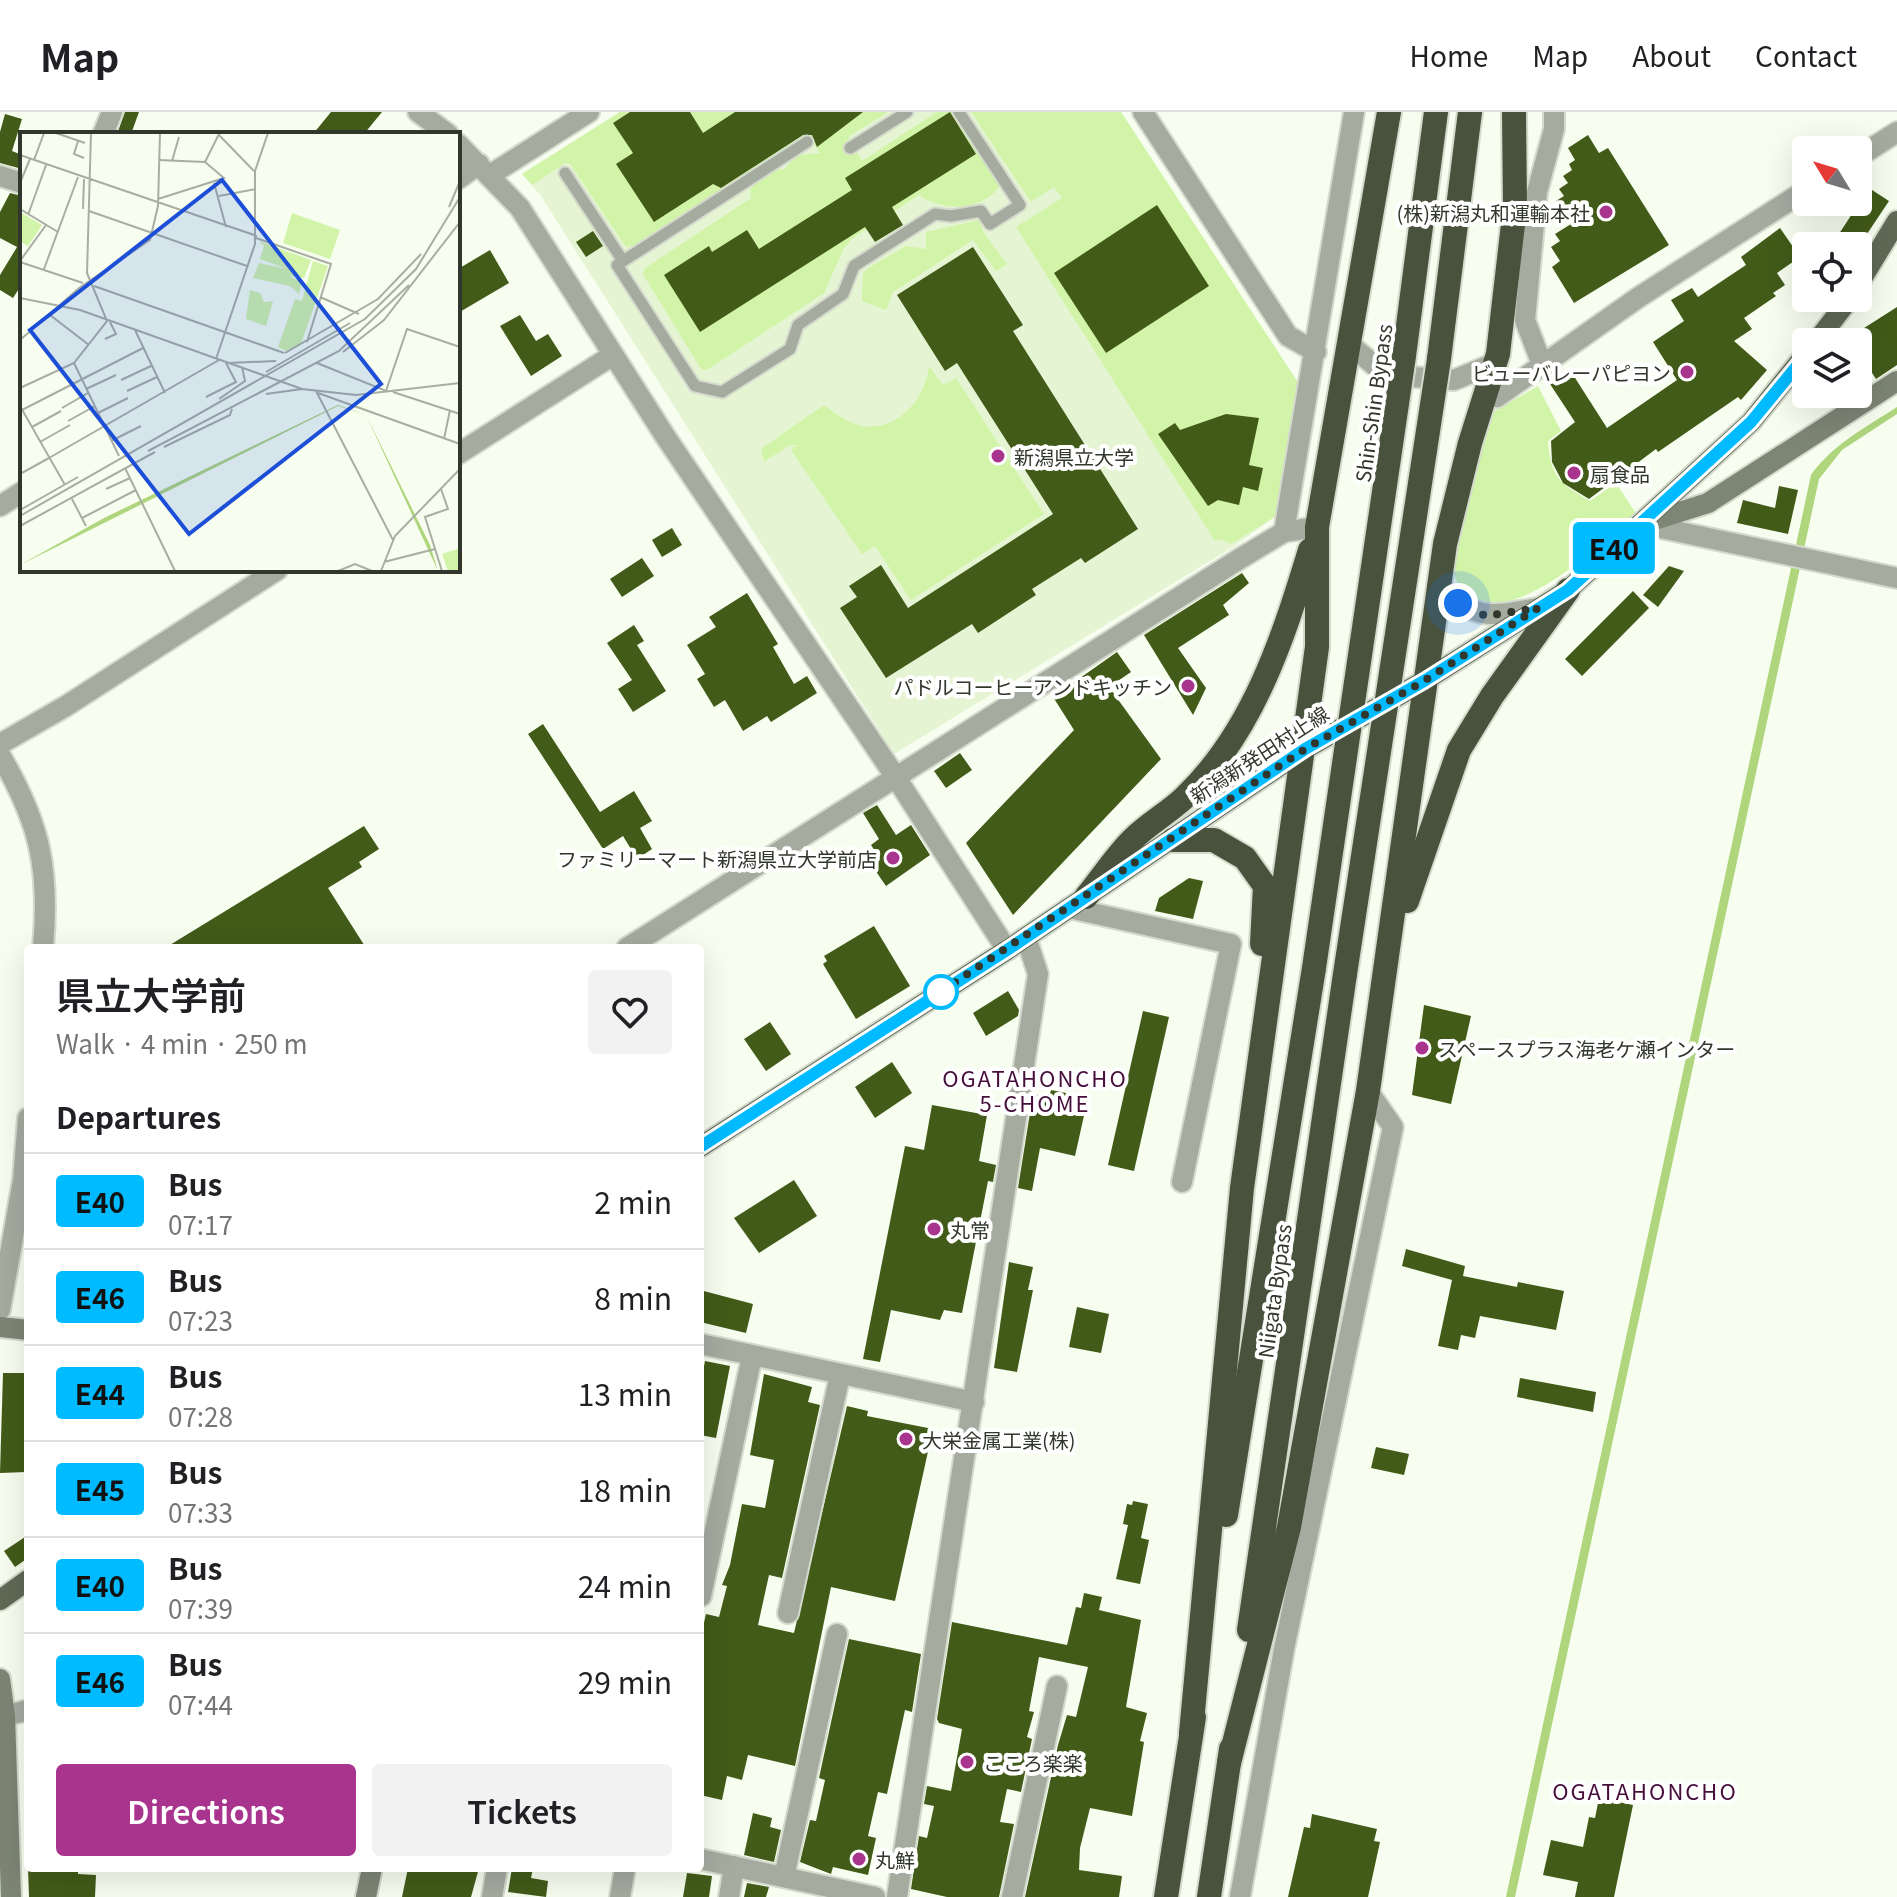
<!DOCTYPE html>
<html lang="en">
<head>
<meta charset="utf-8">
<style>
	:root { --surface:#fff; --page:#f2f2f2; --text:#202124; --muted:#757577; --line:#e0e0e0; --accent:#a8348e }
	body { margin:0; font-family:Georgia,"Noto Sans JP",serif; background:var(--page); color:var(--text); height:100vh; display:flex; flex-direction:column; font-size:30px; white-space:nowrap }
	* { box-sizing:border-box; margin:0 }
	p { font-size:26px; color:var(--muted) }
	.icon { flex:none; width:44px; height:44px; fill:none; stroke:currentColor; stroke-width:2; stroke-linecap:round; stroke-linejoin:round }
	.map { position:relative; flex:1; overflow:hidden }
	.panel { position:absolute; left:24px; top:832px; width:680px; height:928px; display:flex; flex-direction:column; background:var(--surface); border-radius:8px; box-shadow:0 8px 32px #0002 }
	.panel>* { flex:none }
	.badge { padding:0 16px; border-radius:6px; font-size:28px; line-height:52px }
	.needle { width:52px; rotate:308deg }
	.buttons { position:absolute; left:1792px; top:24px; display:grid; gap:16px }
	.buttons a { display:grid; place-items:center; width:80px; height:80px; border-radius:8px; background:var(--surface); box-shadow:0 8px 32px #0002; font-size:40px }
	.you { position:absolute; width:40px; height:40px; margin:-20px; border:6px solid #fff; border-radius:50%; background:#1a73e8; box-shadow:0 0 0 12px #1a73e833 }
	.map>.badge { position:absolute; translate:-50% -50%; box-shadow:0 0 0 4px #fff }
	h2 { padding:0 32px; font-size:30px; line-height:72px }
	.round { display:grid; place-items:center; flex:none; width:84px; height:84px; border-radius:8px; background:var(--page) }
	.headline { display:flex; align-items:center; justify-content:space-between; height:136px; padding:0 32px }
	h1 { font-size:38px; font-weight:600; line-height:60px }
	.cta { display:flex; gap:16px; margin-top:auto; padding:16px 32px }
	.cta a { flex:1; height:92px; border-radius:8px; background:var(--accent); color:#fff; font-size:32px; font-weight:600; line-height:92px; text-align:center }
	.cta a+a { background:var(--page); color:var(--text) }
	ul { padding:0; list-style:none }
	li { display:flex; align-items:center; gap:24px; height:96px; padding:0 32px; border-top:2px solid var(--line) }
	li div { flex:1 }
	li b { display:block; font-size:30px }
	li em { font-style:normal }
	li .badge { min-width:88px; font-weight:700; text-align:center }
	header { display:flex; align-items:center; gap:48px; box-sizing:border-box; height:112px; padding:0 40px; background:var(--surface); border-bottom:2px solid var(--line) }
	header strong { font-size:38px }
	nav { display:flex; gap:44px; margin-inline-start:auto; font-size:28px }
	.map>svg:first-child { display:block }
	.built { fill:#e5f5d3 }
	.green { fill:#d2f4a8 }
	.water { fill:#afd57d }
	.building { fill:#425b19 }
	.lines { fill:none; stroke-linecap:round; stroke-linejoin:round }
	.lane-casing { stroke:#d4dacc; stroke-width:15 }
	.street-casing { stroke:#d4dacc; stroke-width:24 }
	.secondary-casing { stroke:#d4dacc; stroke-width:24 }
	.primary-casing { stroke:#d4dacc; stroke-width:24 }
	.highway-casing { stroke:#d4dacc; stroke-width:28 }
	.lane { stroke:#a6aba0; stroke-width:11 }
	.street { stroke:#a6aba0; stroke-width:20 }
	.secondary { stroke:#7d8575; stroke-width:20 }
	.primary { stroke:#606956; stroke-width:20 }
	.highway { stroke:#48523c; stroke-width:24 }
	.highway-bridge-casing { stroke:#d4dacc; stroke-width:28; stroke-linecap:butt }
	.highway-bridge { stroke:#48523c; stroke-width:24 }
	.line-casing { stroke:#fff; stroke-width:18 }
	.line { stroke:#0bf; stroke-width:12 }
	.walk { stroke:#32372d; stroke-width:8; stroke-dasharray:0 14.4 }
	.poi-dot { fill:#a8348e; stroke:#fff; stroke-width:3 }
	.stop-dot { fill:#fff; stroke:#0bf; stroke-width:4 }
	.labels { text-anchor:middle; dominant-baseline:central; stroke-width:8; stroke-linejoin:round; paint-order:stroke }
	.poi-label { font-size:20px; fill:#32372d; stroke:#fff; text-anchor:start }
	.street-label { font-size:20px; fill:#32372d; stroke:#fff }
	.neighbourhood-label { font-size:22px; letter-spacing:2px; fill:#460e3a; stroke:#fff }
	.inset-road { fill:none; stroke:#a8aea1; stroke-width:2 }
	.view { fill:#1d4ed8; fill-opacity:0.15; stroke:#1d4ed8; stroke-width:4 }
	.inset-edge { fill:none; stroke:#32372d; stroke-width:4 }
</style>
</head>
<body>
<header>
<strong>Map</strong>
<nav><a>Home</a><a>Map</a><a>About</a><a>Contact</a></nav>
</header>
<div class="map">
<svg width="1897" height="1785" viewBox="0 0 1897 1785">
	<rect width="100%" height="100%" fill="#f7feef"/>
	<path class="built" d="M620,0H1121L1299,272L1279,402L1233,435L894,642L541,84L522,62Z"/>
	<g class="green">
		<path d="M620,0H888L848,25L862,49L937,0H957L1002,70C986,99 944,101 919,83L853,126L844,136L824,181L707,258L701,257L643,162L645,156L751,86L750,77L774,55L783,58L798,43L820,41L807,21L637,133L626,135L570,52L565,51L532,73L522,62Z"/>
		<path d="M971,0H1121L1299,272L1279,402L1231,432L1222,427L1215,429L1016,115L1062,86L1054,75L1031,90Z"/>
		<path d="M979,108L984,121L1007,152L996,159L973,128L893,180L886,198L862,189L863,161C876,149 891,144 906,134L926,137V120Z"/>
		<path d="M929,254L943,273L956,266L1044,402L911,488L875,434L862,442L791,338L797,333H790L764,350L761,337L824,293C835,301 849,312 862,314C899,319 925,287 929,254Z"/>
		<path d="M1538,274L1561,319L1548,329C1551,365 1559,371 1590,389L1616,371L1637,403C1602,431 1515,514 1471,486C1460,480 1454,469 1454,456C1450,414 1478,342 1491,301Z"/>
	</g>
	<path class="water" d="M1897,295V302L1842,338L1819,367L1515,1785H1506L1811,363C1833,332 1866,315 1897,295Z"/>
	<g class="building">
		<path d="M125,0H139L131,22H117Z"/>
		<path d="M331,0H382L364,22H313Z"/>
		<path d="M630,0H690L703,21L735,0H863L817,35L812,23H803L721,76L713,72L654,110L616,52L633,41L613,11Z"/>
		<path d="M950,0L976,42L892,95L903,113L875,130L865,115L700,220L664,163L709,134L712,140L747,118L759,137L852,78L845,66Z"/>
		<path d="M5,2L22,7L12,39L22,43V57L0,51V20Z"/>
		<path d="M1588,23L1599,41L1608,36L1669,133L1574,191L1552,155L1560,149L1551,135L1560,129L1555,122L1571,112L1556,89L1564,84L1559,77L1568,71L1563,64L1572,58L1569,52L1575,48L1568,36Z"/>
		<path d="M1869,76L1889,89L1859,134H1831Z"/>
		<path d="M10,81L22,84V172L13,186L0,178V163L17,135L0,126V100Z"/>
		<path d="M1157,93L1209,174L1106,241L1054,161Z"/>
		<path d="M1780,116L1800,145L1777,161L1785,173L1773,181L1776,184L1744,206L1752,217L1734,229L1767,258L1741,288L1738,285L1658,340L1656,337L1589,387L1563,371L1552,350L1551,329L1575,310L1550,272L1570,258L1607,316L1677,268L1653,230L1684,209L1671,188L1692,176L1698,185L1746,153L1741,145Z"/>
		<path d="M593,119L603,134L586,145L576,130Z"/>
		<path d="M973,135L1023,213L1013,219L1138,417L1085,451L1081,446L1032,477L1036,483L978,521L972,512L886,566L840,496L857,485L849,474L881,453L908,496L1053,402L957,251L945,259L897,183Z"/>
		<path d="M490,138L509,171L458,201V157Z"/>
		<path d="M1897,195V253L1876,267L1865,250L1858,255V230L1850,225Z"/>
		<path d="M520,203L536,229L548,222L562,244L531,264L500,214Z"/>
		<path d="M1226,302L1259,306L1249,353L1263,356L1258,379L1243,375L1239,393L1218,388L1208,394L1158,322L1175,311L1180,318Z"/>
		<path d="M1779,374L1798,378L1788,422L1737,411L1743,388L1775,396Z"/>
		<path d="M672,416L682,433L662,445L652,428Z"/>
		<path d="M642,446L654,464L622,485L610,467Z"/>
		<path d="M1669,454L1684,459L1658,495L1643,483Z"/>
		<path d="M1242,461L1249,471L1223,493L1229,503L1178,536L1206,576L1193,603L1144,523Z"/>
		<path d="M1633,479L1649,496L1582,564L1565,547Z"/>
		<path d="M747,481L778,532L773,535L794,572L807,564L817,581L771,610L767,604L743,619L725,588L714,595L697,567L705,562L687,533L716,515L709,505Z"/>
		<path d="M634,513L644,529L637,533L666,579L633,600L618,577L632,568L607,531Z"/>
		<path d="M1117,540L1131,560L1109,575L1161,647L1013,803L966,731L1074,618L1053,585Z"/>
		<path d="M543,612L600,700L634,679L652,709L640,716L652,737L637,747L623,724L603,737L528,622Z"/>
		<path d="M960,641L972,658L946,676L934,659Z"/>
		<path d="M877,693L896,723L911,713L930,743L886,774L866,745L875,739L871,733L879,727L863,701Z"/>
		<path d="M364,714L379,737L359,750L362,755L328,776L366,836H165Z"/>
		<path d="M1189,766L1203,769L1193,807L1155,799L1159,786Z"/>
		<path d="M874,814L910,874L856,907L823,852L827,849L824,844Z"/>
		<path d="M1008,879L1019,898L1018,904L986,924L973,901Z"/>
		<path d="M1424,893L1471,904L1451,992L1412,983Z"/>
		<path d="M1143,899L1169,905L1134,1059L1108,1053Z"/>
		<path d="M770,910L791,942L766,959L744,927Z"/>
		<path d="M892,950L912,981L875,1006L855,975Z"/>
		<path d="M1051,978L1076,983L1075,987L1087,990L1075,1044L1040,1036L1032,1079L1018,1076L1033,982L1049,985Z"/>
		<path d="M932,993L987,1003L979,1049L996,1053L993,1070L988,1069L962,1201L944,1198L940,1208L891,1198L880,1250L863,1247L905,1034L924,1038Z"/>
		<path d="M794,1068L817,1104L759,1141L734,1106Z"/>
		<path d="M1406,1137L1465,1154L1463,1164L1517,1175L1518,1170L1564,1179L1556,1218L1480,1204L1475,1226L1461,1223L1458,1238L1438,1234L1452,1168L1402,1154Z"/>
		<path d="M1009,1150L1033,1155L1028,1178H1033L1017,1260L994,1256Z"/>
		<path d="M700,1178L753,1192L746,1221L700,1210Z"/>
		<path d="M1077,1195L1109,1202L1101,1241L1069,1235Z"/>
		<path d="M705,1249L730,1254L716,1326L700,1323V1275Z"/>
		<path d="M3,1261H28L26,1360L0,1361Z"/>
		<path d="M764,1262L812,1275L808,1290L820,1293L782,1466L769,1463L758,1513L794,1521L847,1294L868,1299L867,1304L933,1317L895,1489L831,1475L795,1654L748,1643L742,1668L727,1664L722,1688L700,1683L704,1659L700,1658V1528L706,1502L719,1505L727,1474L722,1473L730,1453L742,1392L765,1396L774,1348L750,1343Z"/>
		<path d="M1520,1266L1596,1280L1593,1300L1517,1285Z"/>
		<path d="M1376,1335L1409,1342L1404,1363L1371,1356Z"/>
		<path d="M1133,1389L1148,1392L1141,1426L1149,1428L1140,1472L1116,1467L1128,1413L1123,1412L1127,1392L1132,1393Z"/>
		<path d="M28,1423V1446L15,1455L4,1439Z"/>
		<path d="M1084,1481L1102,1485L1099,1498L1141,1508L1126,1595L1147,1601L1140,1629L1144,1630L1132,1704L1090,1696L1080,1736L1079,1758L1122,1764L1119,1785H1025L1058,1633L1067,1603L1076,1605L1088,1555L1039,1545L1029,1599L1034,1600L1027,1625L1032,1627L1021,1680L1007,1677L1000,1710L1014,1712L999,1785H947L911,1777L919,1724L927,1726L934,1694L924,1692L927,1674L951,1679L962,1617L939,1611L937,1607L952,1510L1067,1533L1076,1495L1081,1496Z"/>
		<path d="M849,1527L921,1542L912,1600L905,1598L887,1682L878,1680L868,1724L876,1726L868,1763L833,1755L831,1762L800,1750L810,1708L816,1709L825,1668L819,1666Z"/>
		<path d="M1599,1686L1633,1693L1614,1785H1575L1578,1770L1543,1763L1551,1728L1583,1735L1589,1705L1595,1706Z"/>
		<path d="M753,1701L772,1706L770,1715L781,1718L774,1750L744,1743Z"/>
		<path d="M1312,1702L1377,1717L1374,1729L1380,1730L1368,1785H1288L1304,1715L1310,1716Z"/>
		<path d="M28,1756H78V1762L96,1763L95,1785H29Z"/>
		<path d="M408,1756H479L471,1785H402Z"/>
		<path d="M512,1756H533L531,1766L548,1769L546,1785L508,1780Z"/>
		<path d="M687,1761L712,1764L709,1785H683Z"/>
		<path d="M747,1771L769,1775L766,1785H744Z"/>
	</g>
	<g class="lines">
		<g class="lane-casing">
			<g id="lane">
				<path d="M807,30L617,153L695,274L722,280L790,237L798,213L843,182L854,154L935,102L951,104L981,99L990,112L1020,93L959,0"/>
				<path d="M850,36L907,0"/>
				<path d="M565,61L623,149"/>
			</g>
		</g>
		<g class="street-casing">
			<g id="street">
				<path d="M418,0L448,22"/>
				<path d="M1143,0L1288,224L1316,240"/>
				<path d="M103,22L112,0"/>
				<path d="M458,32L520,96L665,324L895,664L1007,838"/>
				<path d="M1858,45L1897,20"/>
				<path d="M490,63L589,0"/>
				<path d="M0,64L22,71"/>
				<path d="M458,67L479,52"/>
				<path d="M1349,232L1386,263L1454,268L1495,251"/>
				<path d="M1543,255L1525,208L1537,80L1554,17V0"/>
				<path d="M1487,278L1497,285L1639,185L1806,78"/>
				<path d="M458,342L613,243"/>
				<path d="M0,394L22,380"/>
				<path d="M1642,412L1897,466"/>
				<path d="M1284,420L1354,0"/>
				<path d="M1439,473C1478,510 1489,504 1538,496"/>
				<path d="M0,632L66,594L277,458"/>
				<path d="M0,643C40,711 50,757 43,836"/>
				<path d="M1069,796L1231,832L1182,1070"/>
				<path d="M627,836L1241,446L1284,420L1317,415"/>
				<path d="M0,1198L23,1068L28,1006"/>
				<path d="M700,1232L974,1290"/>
				<path d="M701,1484L752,1244"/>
				<path d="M788,1501L840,1263"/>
				<path d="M5,1604L28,1598"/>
				<path d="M700,1747L875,1785"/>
				<path d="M784,1765L837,1522"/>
				<path d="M492,1785L497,1756"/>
				<path d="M620,1785L625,1756"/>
				<path d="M729,1785L734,1754"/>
				<path d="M897,1785L1038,862L1026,825"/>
				<path d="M1012,1785L1057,1574"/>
				<path d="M1240,1785L1284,1537L1393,1015L1368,979"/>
			</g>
		</g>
		<g class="secondary-casing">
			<g id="secondary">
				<path d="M1642,412L1708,391L1897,269"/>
				<path d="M0,1215L28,1218"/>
				<path d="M0,1567L5,1604L11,1785"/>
				<path d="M366,1785L372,1756"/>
			</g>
		</g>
		<g class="primary-casing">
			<g id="primary">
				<path d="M1858,173L1897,109"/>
				<path d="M1816,230L1850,186"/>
				<path d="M700,1035L1007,838L1305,637L1424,569L1568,478L1751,310L1806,242"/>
				<path d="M0,1488L28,1468"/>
			</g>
		</g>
		<g class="highway-casing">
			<g id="highway">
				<path d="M1404,244L1436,0"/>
				<path d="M1439,247L1470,0"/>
				<path d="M1173,728H1214L1245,746L1265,774L1262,832"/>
				<path d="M1086,785C1101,767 1115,745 1132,728C1148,712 1168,701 1184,686C1253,620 1283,527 1310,438"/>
				<path d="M1407,789L1459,638L1492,584L1568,478"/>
				<path d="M1226,1403L1314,856"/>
				<path d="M1249,1518L1345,862"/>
				<path d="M1191,1621L1242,1076L1317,535V415L1389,0"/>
				<path d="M1229,1651L1289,1415L1368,979L1445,432L1470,331L1498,242L1515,95L1514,0"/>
				<path d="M1166,1785L1194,1605"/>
				<path d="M1209,1785L1231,1637"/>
			</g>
		</g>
		<use href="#lane" class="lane"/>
		<use href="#street" class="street"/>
		<use href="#secondary" class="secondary"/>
		<use href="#primary" class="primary"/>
		<use href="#highway" class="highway"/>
		<g class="highway-bridge-casing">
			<g id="highway-bridge">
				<path d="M1314,856L1404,244"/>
				<path d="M1345,862L1439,247"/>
			</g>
		</g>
		<use href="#highway-bridge" class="highway-bridge"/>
	</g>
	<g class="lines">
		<g class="line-casing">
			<path id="line" d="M700,1035L1007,838L1305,637L1424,569L1568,478L1751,310L1806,243"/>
		</g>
		<use href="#line" class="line"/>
		<path class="walk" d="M941,880L930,887L1305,637L1424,569L1538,496L1486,504L1458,491"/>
	</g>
	<g class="poi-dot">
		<circle cx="1606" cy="100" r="8"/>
		<circle cx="1687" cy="260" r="8"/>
		<circle cx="998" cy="344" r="8"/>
		<circle cx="1574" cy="361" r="8"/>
		<circle cx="1188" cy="574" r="8"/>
		<circle cx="893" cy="746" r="8"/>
		<circle cx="1422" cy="936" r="8"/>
		<circle cx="934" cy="1117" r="8"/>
		<circle cx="906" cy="1327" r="8"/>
		<circle cx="967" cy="1650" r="8"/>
		<circle cx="859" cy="1747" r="8"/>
	</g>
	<circle class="stop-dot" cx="941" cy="880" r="16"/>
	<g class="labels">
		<g class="poi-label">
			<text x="1590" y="100" text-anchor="end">(株)新潟丸和運輸本社</text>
			<text x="1671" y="260" text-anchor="end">ビューバレーパピヨン</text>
			<text x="1014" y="344">新潟県立大学</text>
			<text x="1590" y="361">扇食品</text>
			<text x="1172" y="574" text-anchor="end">パドルコーヒーアンドキッチン</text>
			<text x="877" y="746" text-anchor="end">ファミリーマート新潟県立大学前店</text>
			<text x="1438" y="936">スペースプラス海老ケ瀬インター</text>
			<text x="950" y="1117">丸常</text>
			<text x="922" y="1327">大栄金属工業(株)</text>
			<text x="983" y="1650">こころ楽楽</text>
			<text x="875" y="1747">丸鮮</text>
		</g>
		<g class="street-label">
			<text transform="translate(1373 291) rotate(-82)">Shin-Shin Bypass</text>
			<text transform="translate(1259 642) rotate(-33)">新潟新発田村上線</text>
			<text transform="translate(1274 1179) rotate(-82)">Niigata Bypass</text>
		</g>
		<g class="neighbourhood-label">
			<text x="1035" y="965">OGATAHONCHO<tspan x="1035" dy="25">5-CHOME</tspan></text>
			<text x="1645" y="1678">OGATAHONCHO</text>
		</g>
	</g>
	<g transform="translate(20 20)">
		<rect width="440" height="440" fill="#f7feef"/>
		<path d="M0,80L22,93L8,114L0,109ZM272,81L320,98L310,127L263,111ZM239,109L291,128L284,146L269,144L282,150L279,162L270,154L233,146L239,131L267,137L240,127L244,114ZM293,129L308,134L281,212L266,219L258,215L275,167L282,169ZM230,158L240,161L244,170L253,169L246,194L226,187ZM440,416V439H428L422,422Z" fill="#d2f4a8"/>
		<path d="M318,273L346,283L410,413L418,439L346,283L318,274L0,433L84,386Z" fill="#afd57d"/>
		<path class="inset-road" d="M36,1L65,11M198,2L234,39M58,9L54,22L64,26M0,23L237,104M14,28L24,1M138,28L185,30L204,46L138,67M152,29L159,5M185,30L199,2M0,51L10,27M194,51L206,95M199,64L236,57M429,75L440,49M0,77L38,100M63,77L64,47M69,79L227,134M8,83L26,33M236,106L311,132L287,210M0,129L26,93M0,130L63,151M24,137L58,45M74,154L264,221M300,165L339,182M0,166L60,178L282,257L336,263L440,251M30,183L69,213M115,198L145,261M85,207L96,202L90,190M0,208L59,156L130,108L138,74L140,1M323,220L364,188L440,90M265,221L358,167L401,122M196,227L235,112V39L248,1M54,231L99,324M209,231L256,229M297,231L366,259L387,197L440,215M246,240L330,191M101,248L131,234M0,256L54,231L87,189L67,141L71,1M66,257L96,243M107,259L137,245M296,259L373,408M373,260L440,282M298,261L440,312M246,262L282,257M186,265L216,250L206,231M199,267L225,249L222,235M0,274L45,353M42,276L68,261M2,278L123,216M78,281L108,266M48,289L75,274M12,295L41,279M424,307L430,278M91,309L121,294M20,310L50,293M144,315L210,283L212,277M128,319L319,219L389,153M29,326L199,228M105,336L155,439M0,342L29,326M86,357L110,346M421,357L428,377L405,385L422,439M52,367L66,394M0,378L58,345M0,384L345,187L396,137L440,65M62,386L116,358M0,394L135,320M364,430L415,417M318,439L335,432L352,439M361,439L375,404L440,337"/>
		<path class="view" d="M202,48L361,252L169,402L10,198Z"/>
		<rect width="440" height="440" class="inset-edge"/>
	</g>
</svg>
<div class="buttons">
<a><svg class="needle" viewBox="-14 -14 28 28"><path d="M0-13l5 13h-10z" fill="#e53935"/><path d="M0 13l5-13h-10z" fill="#757577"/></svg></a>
<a><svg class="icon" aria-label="locate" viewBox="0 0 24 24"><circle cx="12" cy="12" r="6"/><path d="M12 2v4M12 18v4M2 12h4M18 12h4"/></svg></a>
<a><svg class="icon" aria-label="layers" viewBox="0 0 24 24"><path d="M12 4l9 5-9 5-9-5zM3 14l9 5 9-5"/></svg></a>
</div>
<div class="you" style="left:1458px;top:491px"></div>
<b class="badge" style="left:1614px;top:436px;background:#0bf;color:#111">E40</b>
<section class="panel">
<div class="headline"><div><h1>県立大学前</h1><p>Walk · 4 min · 250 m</p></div><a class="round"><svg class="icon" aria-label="heart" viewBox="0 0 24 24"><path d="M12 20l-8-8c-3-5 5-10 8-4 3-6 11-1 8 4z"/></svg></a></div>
<h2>Departures</h2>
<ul>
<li><span class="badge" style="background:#0bf;color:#111">E40</span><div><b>Bus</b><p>07:17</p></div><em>2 min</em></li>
<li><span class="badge" style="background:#0bf;color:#111">E46</span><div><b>Bus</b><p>07:23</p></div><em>8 min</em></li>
<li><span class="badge" style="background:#0bf;color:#111">E44</span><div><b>Bus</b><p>07:28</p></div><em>13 min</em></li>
<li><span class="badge" style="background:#0bf;color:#111">E45</span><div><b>Bus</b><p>07:33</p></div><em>18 min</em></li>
<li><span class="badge" style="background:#0bf;color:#111">E40</span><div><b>Bus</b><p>07:39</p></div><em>24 min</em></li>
<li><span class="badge" style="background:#0bf;color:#111">E46</span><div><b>Bus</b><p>07:44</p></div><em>29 min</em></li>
</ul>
<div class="cta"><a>Directions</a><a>Tickets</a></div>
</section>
</div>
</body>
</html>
